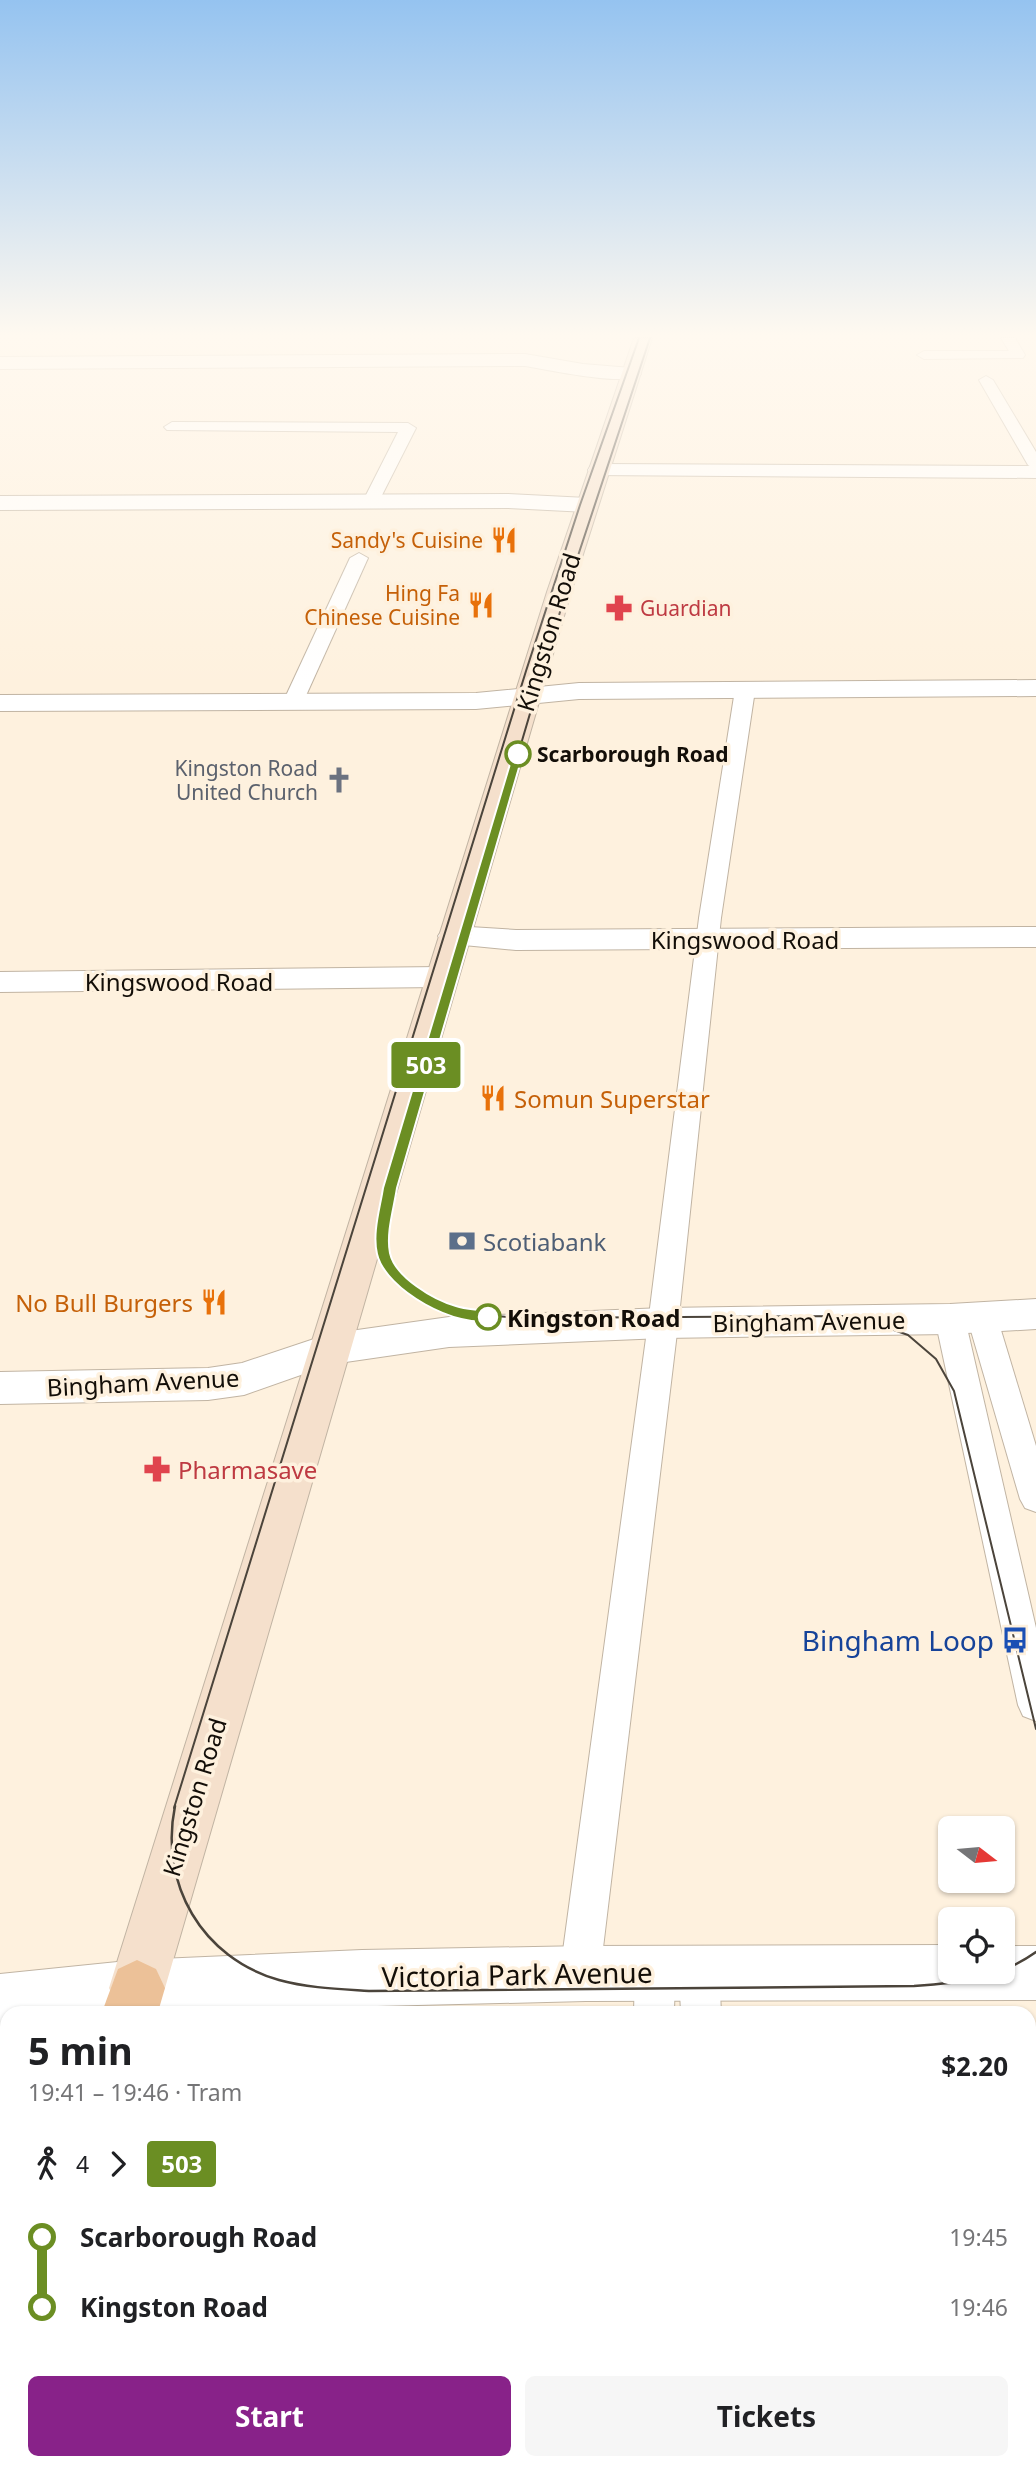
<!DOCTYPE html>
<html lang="en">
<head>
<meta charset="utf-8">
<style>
	:root { --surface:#fff; --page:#f6f6f6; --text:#202124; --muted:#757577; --accent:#882289 }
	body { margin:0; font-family:"Noto Sans",sans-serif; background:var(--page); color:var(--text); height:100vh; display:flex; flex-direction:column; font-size:26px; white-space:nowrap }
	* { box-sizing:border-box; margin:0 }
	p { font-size:23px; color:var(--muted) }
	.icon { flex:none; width:38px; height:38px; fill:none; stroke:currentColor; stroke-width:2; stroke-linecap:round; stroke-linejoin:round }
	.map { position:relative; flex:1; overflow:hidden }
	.sheet { position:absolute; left:0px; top:2006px; width:1036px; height:464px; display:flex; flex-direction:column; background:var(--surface); border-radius:21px 21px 0 0; box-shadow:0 2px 5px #0004 }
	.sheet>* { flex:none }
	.badge { padding:0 14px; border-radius:5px; font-size:24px; line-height:46px }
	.needle { width:46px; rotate:106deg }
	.buttons { position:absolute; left:938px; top:1816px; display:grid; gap:14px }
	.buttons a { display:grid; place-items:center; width:77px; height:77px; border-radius:10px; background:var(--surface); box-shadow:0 2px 5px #0004; font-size:35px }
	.map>.badge { position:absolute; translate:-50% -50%; box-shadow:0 0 0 4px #fff }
	.legs { display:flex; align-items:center; gap:10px; height:77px; padding:0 28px; font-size:23px }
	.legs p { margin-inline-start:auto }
	.summary { display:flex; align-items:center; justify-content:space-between; height:119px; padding:0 28px }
	h1 { font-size:38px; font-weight:700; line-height:52px }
	.cta { display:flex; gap:14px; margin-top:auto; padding:14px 28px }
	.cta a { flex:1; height:80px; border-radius:10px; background:var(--accent); color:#fff; font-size:28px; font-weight:700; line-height:80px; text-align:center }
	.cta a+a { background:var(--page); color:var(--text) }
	ul { padding:0 28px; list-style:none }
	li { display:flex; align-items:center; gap:24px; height:70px; font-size:26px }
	li i { display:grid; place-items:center; width:10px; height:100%; margin:0 9px; background:currentColor }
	li i::after { content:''; width:18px; height:18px; margin:-9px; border:5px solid; border-radius:50%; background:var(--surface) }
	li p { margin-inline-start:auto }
	li:first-child i { background:linear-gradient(#0000 50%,currentColor 0) }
	li:last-child i { background:linear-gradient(currentColor 50%,#0000 0) }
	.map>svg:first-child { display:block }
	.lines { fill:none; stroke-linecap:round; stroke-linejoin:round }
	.service-casing { stroke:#c1b4a3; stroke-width:2 }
	.minor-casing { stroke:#c1b4a3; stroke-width:2 }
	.tertiary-casing { stroke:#c1b4a3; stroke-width:2 }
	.secondary-casing { stroke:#c1b4a3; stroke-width:2 }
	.primary-casing { stroke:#dedddc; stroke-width:2 }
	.service { fill:#fff; fill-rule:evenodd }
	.minor { fill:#fff; fill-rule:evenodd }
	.tertiary { fill:#fff; fill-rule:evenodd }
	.secondary { fill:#f5e0cc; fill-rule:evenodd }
	.primary { fill:#ecc198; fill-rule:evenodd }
	.tram-far1 { stroke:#4b443b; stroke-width:2 }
	.tram { stroke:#4b443b; stroke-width:2.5 }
	.line-1 { fill:#6b8e23; stroke:#fff; stroke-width:2 }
	.stop-1-dot { fill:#fff; stroke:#6b8e23; stroke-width:3.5 }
	.labels { text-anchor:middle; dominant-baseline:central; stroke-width:7; stroke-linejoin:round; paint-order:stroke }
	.far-food-label { font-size:21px; fill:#c56008; stroke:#fef1de; text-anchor:end }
	.far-health-label { font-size:21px; fill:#be3a42; stroke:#fef1de; text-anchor:start }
	.far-stop-label { font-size:21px; font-weight:bold; fill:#130e08; stroke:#fef1de; text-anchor:start }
	.far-worship-label { font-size:21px; fill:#5b616d; stroke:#fef1de; text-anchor:end }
	.street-label { font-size:24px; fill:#130e08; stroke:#fef1de }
	.food-label { font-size:24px; fill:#c56008; stroke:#fef1de; text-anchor:start }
	.service-label { font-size:24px; fill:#4e5e75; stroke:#fef1de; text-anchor:start }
	.stop-label { font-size:24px; font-weight:bold; fill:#130e08; stroke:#fef1de; text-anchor:start }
	.health-label { font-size:24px; fill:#be3a42; stroke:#fef1de; text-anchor:start }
	.near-transit-label { font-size:28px; fill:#164399; stroke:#fef1de; text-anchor:end }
	.near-street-label { font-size:28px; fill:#130e08; stroke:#fef1de }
</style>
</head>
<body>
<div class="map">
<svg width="1036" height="2469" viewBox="0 0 1036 2469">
	<rect width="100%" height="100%" fill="#fef1de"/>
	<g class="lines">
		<g class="service-casing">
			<g id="service">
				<path d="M1001,338H1015L1025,355L1023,358L924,359L917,355L924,351H1009Z"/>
				<path d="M986,376L993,380L1036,452V470L1028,465L979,380Z"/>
				<path d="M172,422L408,423L416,428L379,501L371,506L363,501L398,432L167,430L164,427Z"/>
				<path d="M359,553L368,558L304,700L294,706L287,704L284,700L350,558Z"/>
				<path d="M745,684L755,690L721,918L679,1316L600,1973L594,1987L580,1993L566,1987L560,1973L649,1316L699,918L735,690Z"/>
				<path d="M982,1306L992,1309L997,1317L1036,1446V1512L1025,1508L1020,1499L967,1317L972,1309Z"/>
				<path d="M950,1308L960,1311L965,1319L1036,1628V1721L1023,1716L1018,1705L935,1319L940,1311Z"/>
				<path d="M655,1952L669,1958L675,1972L674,2012H634L635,1972L641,1958Z"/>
				<path d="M699,1953L713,1959L719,1973L721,2012H681L679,1973L685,1959Z"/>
				<path d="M560,2462H608L607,2469H559Z"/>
				<rect x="693" y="2462" width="48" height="7"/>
			</g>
		</g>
		<g class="minor-casing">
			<g id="minor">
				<path d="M525,354L583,364L631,368L641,374C629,388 545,369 525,366L0,369V357Z"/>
				<path d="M599,464L1036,466V478L591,475L588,470L591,465Z"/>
				<path d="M508,494L587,498L595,500L598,505L595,510L587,512L508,508L0,510V496Z"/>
				<path d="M1036,680V696L579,699L476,709L0,711V695L476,693L579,683Z"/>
				<path d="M454,926L516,930L1036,927V947L516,950L443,943L438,936L443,929Z"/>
				<path d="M441,967L453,970L457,977L453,984L441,987L0,992V972Z"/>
				<path d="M1036,1299V1329L950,1334L663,1338L449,1347L332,1364L244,1395L208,1400L0,1404V1372L208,1368L242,1363L329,1334L449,1317L663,1308L950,1304Z"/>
				<path d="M137,1960L156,1969L165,1988L156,2007L144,2012H7V2029L0,2030V1974Z"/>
			</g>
		</g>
		<g class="tertiary-casing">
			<path id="tertiary" d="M950,1945V1972H1003V1946H1036V2000L586,2001L130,2012L118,2007L109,1988L118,1969L137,1960L362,1950L586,1946Z"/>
		</g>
		<g class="secondary-casing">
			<path id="secondary" d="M634,338H652L571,592L165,1988L156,2007C142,2014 132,2014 118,2007L109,1988L547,592Z"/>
		</g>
		<g class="primary-casing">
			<g id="primary">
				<path d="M137,1960L156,1969L165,1988L158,2012H102L118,1969Z"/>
				<path d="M7,2410V2462H34L32,2469H0V2413Z"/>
			</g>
		</g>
		<use href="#service" class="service"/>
		<use href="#minor" class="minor"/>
		<use href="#tertiary" class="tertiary"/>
		<use href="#secondary" class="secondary"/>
		<use href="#primary" class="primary"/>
		<g class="tram-far1">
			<path d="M650,338L565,595L390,1188C386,1209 382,1231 384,1252C385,1263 394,1271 401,1279C435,1314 470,1313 515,1318L854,1316L908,1335L936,1359L954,1391L1036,1729"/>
			<path d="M174,1808L526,671L580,505L639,338"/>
		</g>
		<path class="tram" d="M175,1806C159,1884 202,1958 279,1980C308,1988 339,1989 369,1991L914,1986C960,1983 998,1979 1036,1952"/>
	</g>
	<linearGradient id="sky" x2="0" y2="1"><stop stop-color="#95c3f0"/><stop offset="0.49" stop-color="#fff9f0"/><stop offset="1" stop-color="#fff9f0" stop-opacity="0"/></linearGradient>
	<rect width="1036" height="684" fill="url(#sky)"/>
	<path class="line-1" d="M518,751L523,754L397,1188C394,1208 386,1233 390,1253C395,1277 434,1300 456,1306C468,1310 481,1309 493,1313V1320C458,1330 385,1290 377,1254C372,1233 380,1208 383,1188L513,754Z"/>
	<defs>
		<g id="restaurant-bare" transform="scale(2.1)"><path d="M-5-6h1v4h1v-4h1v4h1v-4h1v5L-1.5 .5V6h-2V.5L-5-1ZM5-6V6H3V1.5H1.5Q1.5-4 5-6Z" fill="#e8710a" stroke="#fef1de" stroke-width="2.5" paint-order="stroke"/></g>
		<g id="pharmacy-bare" transform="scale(2.1)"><path d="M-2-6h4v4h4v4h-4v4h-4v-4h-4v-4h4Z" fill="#e0444e" stroke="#fef1de" stroke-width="2.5" paint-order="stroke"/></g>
		<g id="church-bare" transform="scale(2.1)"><path d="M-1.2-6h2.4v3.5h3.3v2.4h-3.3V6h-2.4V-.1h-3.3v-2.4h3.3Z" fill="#6b7280" stroke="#fef1de" stroke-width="2.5" paint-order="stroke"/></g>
		<g id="bank-bare" transform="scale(2.1)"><path d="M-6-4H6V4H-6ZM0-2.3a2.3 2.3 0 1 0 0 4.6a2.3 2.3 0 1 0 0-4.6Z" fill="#5c6f8a" stroke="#fef1de" stroke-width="2.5" paint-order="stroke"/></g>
		<g id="bus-bare" transform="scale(2.1)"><path d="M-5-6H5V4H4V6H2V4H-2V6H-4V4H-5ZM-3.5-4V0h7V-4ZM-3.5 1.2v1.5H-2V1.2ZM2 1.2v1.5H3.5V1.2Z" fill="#1a4fb4" stroke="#fef1de" stroke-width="2.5" paint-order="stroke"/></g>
	</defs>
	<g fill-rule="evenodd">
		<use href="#restaurant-bare" x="504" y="540"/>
		<use href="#restaurant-bare" x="481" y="605"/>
		<use href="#pharmacy-bare" x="619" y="608"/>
		<use href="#church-bare" x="339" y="780"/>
		<use href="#restaurant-bare" x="493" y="1098"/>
		<use href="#bank-bare" x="462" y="1241"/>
		<use href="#restaurant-bare" x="214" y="1302"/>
		<use href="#pharmacy-bare" x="157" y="1469"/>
		<use href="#bus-bare" x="1015" y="1640"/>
	</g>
	<g class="stop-1-dot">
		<circle cx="518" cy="754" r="12"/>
		<circle cx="488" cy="1317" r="12"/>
	</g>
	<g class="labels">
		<g class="far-food-label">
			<text x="483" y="540">Sandy's Cuisine</text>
			<text x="460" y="593">Hing Fa<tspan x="460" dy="24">Chinese Cuisine</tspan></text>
		</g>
		<g class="far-health-label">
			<text x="640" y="608">Guardian</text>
		</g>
		<g class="far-stop-label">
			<text x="537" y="754">Scarborough Road</text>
		</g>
		<g class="far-worship-label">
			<text x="318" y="768">Kingston Road<tspan x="318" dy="24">United Church</tspan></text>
		</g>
		<g class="street-label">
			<text transform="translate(548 632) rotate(-73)">Kingston Road</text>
			<text x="745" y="939">Kingswood Road</text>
			<text x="179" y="981">Kingswood Road</text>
			<text transform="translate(809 1321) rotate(-1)">Bingham Avenue</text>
			<text transform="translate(143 1382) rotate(-3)">Bingham Avenue</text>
			<text transform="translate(194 1797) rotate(-73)">Kingston Road</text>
		</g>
		<g class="food-label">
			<text x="514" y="1098">Somun Superstar</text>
			<text x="193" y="1302" text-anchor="end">No Bull Burgers</text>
		</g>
		<g class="service-label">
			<text x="483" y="1241">Scotiabank</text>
		</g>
		<g class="stop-label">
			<text x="507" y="1317">Kingston Road</text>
		</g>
		<g class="health-label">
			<text x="178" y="1469">Pharmasave</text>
		</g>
		<g class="near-transit-label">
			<text x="994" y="1640">Bingham Loop</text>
		</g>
		<g class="near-street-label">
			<text transform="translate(517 1974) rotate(-1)">Victoria Park Avenue</text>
		</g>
	</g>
</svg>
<div class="buttons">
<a><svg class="needle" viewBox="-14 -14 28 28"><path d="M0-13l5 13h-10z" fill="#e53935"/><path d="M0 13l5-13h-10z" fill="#757577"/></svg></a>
<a><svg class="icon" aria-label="locate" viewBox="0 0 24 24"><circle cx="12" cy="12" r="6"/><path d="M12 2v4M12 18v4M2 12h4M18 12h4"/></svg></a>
</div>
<b class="badge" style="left:426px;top:1065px;background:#6b8e23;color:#fff">503</b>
<section class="sheet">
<div class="summary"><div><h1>5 min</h1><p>19:41 – 19:46 · Tram</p></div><b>$2.20</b></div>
<div class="legs"><svg class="icon" aria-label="walk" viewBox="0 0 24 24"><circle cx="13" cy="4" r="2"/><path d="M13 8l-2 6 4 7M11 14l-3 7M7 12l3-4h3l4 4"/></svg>4<svg class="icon" aria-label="forward" viewBox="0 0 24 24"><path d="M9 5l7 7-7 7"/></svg><b class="badge" style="background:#6b8e23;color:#fff">503</b></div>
<ul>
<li><i style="color:#6b8e23"></i><b>Scarborough Road</b><p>19:45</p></li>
<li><i style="color:#6b8e23"></i><b>Kingston Road</b><p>19:46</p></li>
</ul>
<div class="cta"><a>Start</a><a>Tickets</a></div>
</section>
</div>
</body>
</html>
